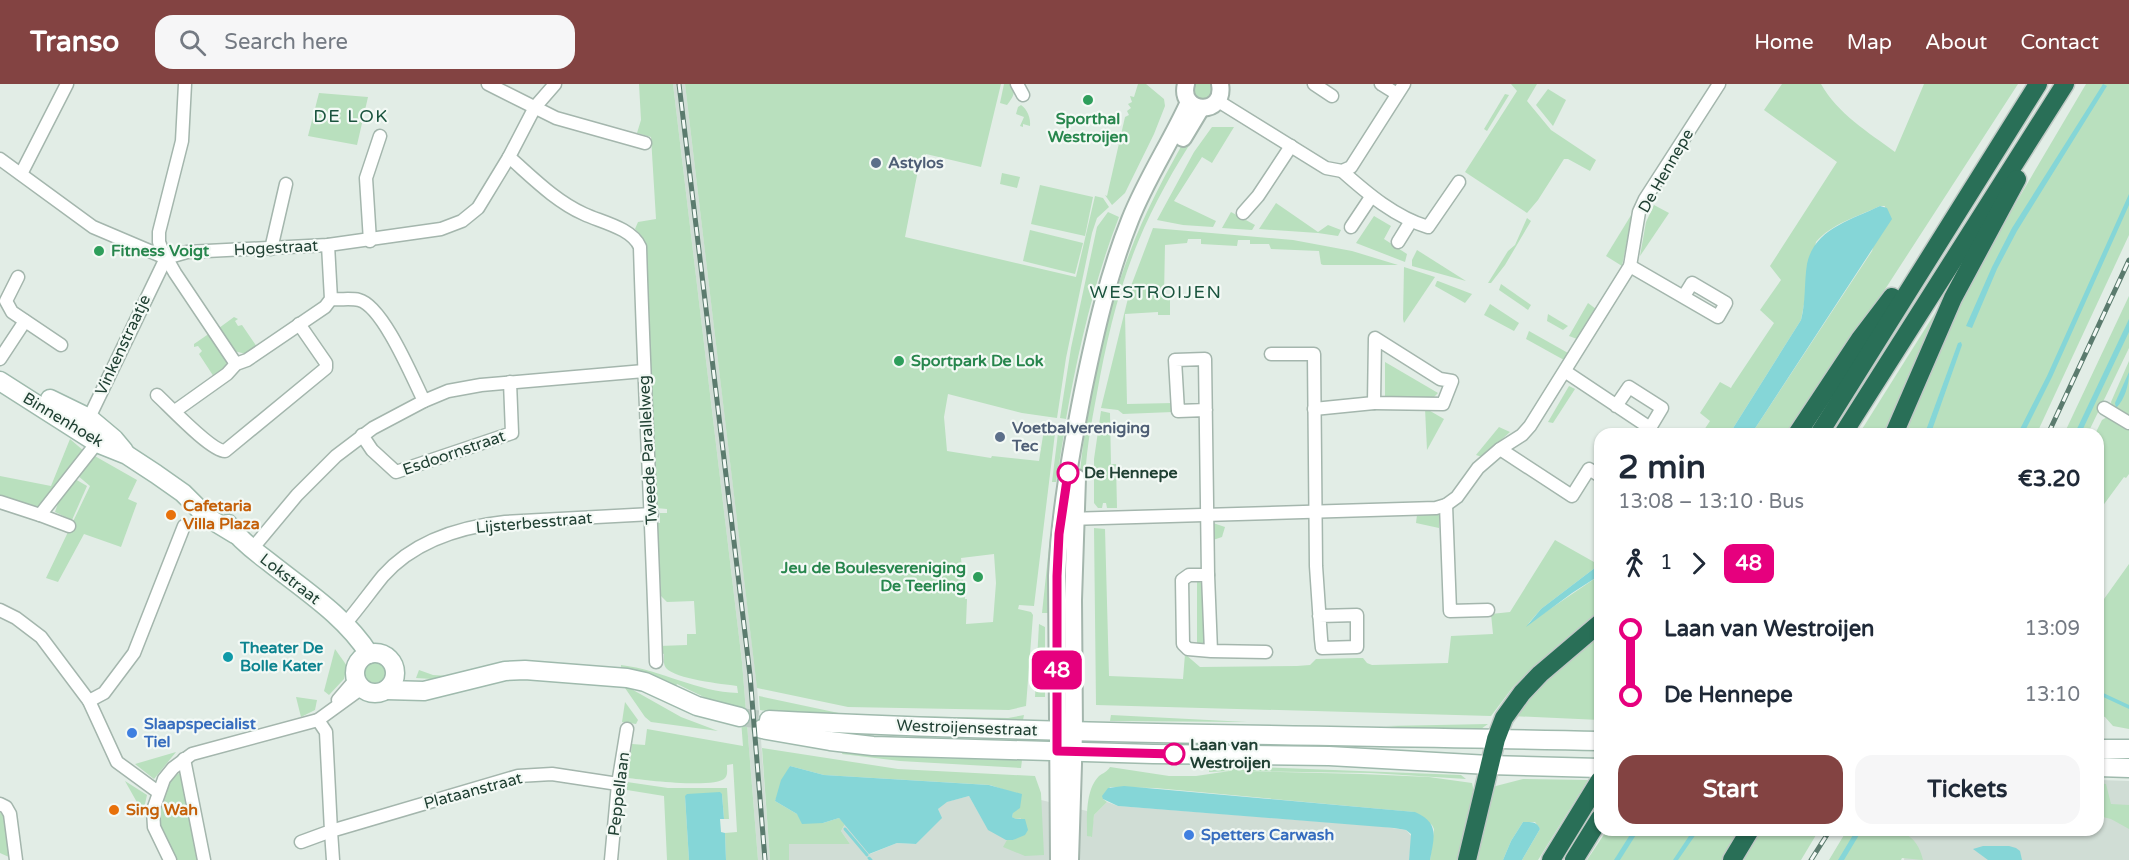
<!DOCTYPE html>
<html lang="en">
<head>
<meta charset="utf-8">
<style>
	:root { --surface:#fff; --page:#f6f6f7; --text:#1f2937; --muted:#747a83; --accent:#834342 }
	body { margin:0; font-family:"Varela Round",sans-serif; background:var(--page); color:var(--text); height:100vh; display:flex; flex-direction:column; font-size:22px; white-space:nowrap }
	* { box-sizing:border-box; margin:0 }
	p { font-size:20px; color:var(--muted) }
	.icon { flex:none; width:33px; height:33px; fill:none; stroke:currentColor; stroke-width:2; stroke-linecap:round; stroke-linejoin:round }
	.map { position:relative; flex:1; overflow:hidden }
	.panel { position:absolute; left:1594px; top:344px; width:510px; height:408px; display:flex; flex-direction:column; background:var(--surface); border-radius:18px; box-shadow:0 2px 4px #0004 }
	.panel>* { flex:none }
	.badge { padding:0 12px; border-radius:9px; font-size:21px; line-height:39px }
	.map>.badge { position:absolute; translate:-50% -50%; box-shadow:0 0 0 3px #fff }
	.legs { display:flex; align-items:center; gap:9px; height:66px; padding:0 24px; font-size:20px }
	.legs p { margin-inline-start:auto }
	.overview { display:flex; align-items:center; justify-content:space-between; height:102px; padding:0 24px }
	h1 { font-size:33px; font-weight:700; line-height:45px }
	.primary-button { display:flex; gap:12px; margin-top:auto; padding:12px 24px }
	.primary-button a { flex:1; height:69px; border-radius:18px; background:var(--accent); color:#fff; font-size:24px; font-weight:700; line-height:69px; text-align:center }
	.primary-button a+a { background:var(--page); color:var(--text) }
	ul { padding:0 24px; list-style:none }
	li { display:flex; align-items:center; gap:21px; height:66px; font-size:22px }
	li i { display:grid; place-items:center; width:9px; height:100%; margin:0 8px; background:currentColor }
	li i::after { content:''; width:15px; height:15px; margin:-8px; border:4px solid; border-radius:50%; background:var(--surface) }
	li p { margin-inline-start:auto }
	li:first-child i { background:linear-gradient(#0000 50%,currentColor 0) }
	li:last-child i { background:linear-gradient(currentColor 50%,#0000 0) }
	header { display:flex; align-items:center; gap:36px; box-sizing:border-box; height:84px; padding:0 30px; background:var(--accent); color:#fff }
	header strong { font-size:28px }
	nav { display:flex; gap:33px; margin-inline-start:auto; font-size:21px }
	.search { width:420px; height:54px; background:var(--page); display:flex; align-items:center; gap:15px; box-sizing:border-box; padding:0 21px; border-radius:18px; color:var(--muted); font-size:22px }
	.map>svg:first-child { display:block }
	.built { fill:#d0ddd5 }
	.green { fill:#b9e0be; fill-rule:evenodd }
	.water { fill:#85d6d7 }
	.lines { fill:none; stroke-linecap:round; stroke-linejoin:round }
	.stream { stroke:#85d6d7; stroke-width:3 }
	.secondary-tunnel { stroke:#bbcac2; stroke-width:18; stroke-dasharray:18 9; stroke-linecap:butt }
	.minor-casing { stroke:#a4b6ad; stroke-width:15 }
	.tertiary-casing { stroke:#a4b6ad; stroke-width:20 }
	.secondary-casing { stroke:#9fbaad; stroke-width:21 }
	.motorway-casing { stroke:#c1cac6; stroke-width:21 }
	.minor { stroke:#fff; stroke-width:12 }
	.tertiary { stroke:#fff; stroke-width:16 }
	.secondary { stroke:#fff; stroke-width:18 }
	.motorway { stroke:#296f57; stroke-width:18 }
	.rail-casing { stroke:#5b7b6e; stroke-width:5 }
	.rail { stroke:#f3f9f5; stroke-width:3; stroke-dasharray:9; stroke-linecap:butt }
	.line-1-casing { stroke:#fff; stroke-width:14 }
	.line-1 { stroke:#e6007e; stroke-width:9 }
	.leisure-dot { fill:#2e9e5b; stroke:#f3f9f5; stroke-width:2 }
	.service-dot { fill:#5c6f8a; stroke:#f3f9f5; stroke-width:2 }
	.stop-1-dot { fill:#fff; stroke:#e6007e; stroke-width:3 }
	.food-dot { fill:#e8710a; stroke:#f3f9f5; stroke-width:2 }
	.culture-dot { fill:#0f9aa8; stroke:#f3f9f5; stroke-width:2 }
	.shop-dot { fill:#3f7fe0; stroke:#f3f9f5; stroke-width:2 }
	.labels { text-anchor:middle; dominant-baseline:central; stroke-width:4.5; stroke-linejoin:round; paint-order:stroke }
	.leisure-label { font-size:16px; font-weight:bold; fill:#27864d; stroke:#f3f9f5; text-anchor:start }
	.service-label { font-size:16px; font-weight:bold; fill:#4e5e75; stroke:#f3f9f5; text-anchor:start }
	.street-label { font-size:16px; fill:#204033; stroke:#f3f9f5 }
	.stop-label { font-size:16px; font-weight:bold; fill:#204033; stroke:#f3f9f5; text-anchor:start }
	.food-label { font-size:16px; font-weight:bold; fill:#c56008; stroke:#f3f9f5; text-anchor:start }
	.culture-label { font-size:16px; font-weight:bold; fill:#0d838f; stroke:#f3f9f5; text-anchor:start }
	.shop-label { font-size:16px; font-weight:bold; fill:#366cbe; stroke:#f3f9f5; text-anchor:start }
	.neighbourhood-label { font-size:18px; letter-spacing:1.5px; fill:#1a543e; stroke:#f3f9f5 }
</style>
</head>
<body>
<header>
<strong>Transo</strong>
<div class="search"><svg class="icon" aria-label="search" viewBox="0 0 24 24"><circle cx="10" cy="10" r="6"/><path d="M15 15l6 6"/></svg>Search here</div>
<nav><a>Home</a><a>Map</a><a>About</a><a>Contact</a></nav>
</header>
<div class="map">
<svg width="2129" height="776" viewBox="0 0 2129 776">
	<rect width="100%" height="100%" fill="#e2ede6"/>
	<g class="built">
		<path d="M673,0H685L757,602L770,776H758L742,578Z"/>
		<path d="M2099,696L2129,697V776H1904L1907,746H2098Z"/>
		<path d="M969,712L988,745L1016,735L1012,733L1013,729L1030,716H1041L1087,727V751L1091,753L1094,731L1107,718L1118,722L1378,742L1406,746L1412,753L1409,776H789L788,760H850L841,747L845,740L870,770L897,759L916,760L941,734L938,725L946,718Z"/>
	</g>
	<g class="green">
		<path d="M639,0H673L742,578L758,776H726L725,749L737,748L733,680L727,681C727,685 728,691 725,694C715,705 644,696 628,694L632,660L645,661L647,645L743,662L740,623L708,615L677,600L674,606L636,587L621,583V581C662,586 697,608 738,609L737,602C723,600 675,595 666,584C663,581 664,574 664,570L661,569L659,562L687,561V550H696L694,517L667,518L661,512L657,439H660V429H667V425L656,424L644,158L640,150L635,145L638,138L656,135L651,53L637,49L641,36Z"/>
		<path d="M685,0H1001L981,83L926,70L923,82L919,81L905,153L1076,193L1095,112L1103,114L1109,123L1097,134L1092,149L1066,274L1057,334L1022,329L948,310L944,333L947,367L991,374L992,372L1039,377L1045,339L1056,341L1034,522L1019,521L1018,525L1031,528L1033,531L1026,622L1009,626L848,623L757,604ZM994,470L996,499L993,538L966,540L967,515H965L961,474Z"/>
		<path d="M1004,0H1012C1016,9 1013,13 1007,21L1000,19Z"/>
		<path d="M1138,0H1146L1164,15L1165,22L1154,50L1125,109L1112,121L1105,111L1107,112L1125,33L1129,31L1127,27L1131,24L1128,20L1132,18L1130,12L1134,13Z"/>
		<path d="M1194,0H1210C1216,13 1204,19 1194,12L1193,3Z"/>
		<path d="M1511,0H1537L1527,17L1551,46L1596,76L1590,87L1568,75H1564L1538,116L1527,129L1465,88L1517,7Z"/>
		<path d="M1782,0H1821C1838,30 1868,48 1895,68L1924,0H2018L1871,227L1787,349H1752L1872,167L1885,122H1880C1859,132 1831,140 1816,158L1801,236L1730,349H1702L1710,337L1700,329L1720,298L1731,304L1732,302L1774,239L1760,226L1781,196L1770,182L1837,78L1764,26Z"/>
		<path d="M2086,0H2129V151L2037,349L1903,350L1958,223L1984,173Z"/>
		<path d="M1548,5L1566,16L1553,42L1536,21Z"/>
		<path d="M319,9L368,13L357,61L308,52Z"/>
		<path d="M1505,10L1509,11L1487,47L1484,45Z"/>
		<path d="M1021,21C1027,25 1031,34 1030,42L1023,40V43L1020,42L1024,33L1016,30L1018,23Z"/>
		<path d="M1212,43H1234L1212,79L1202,73L1174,117L1216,137L1213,143L1183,141L1157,136L1194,68Z"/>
		<path d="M1191,45L1197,49C1174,84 1154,120 1138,158C1118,206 1106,259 1097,309C1091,341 1085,372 1085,405L1079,404C1084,331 1101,245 1127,176C1143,131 1167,87 1191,45Z"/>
		<path d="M1002,89L1020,93L1017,104L1000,100Z"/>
		<path d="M1040,101L1093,113L1085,152L1031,140Z"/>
		<path d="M1276,119L1318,148L1328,141L1341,146L1338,152L1318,149L1259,145Z"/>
		<path d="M1654,121L1669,129L1640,172L1646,138Z"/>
		<path d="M1108,128L1119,133C1094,197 1078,267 1066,335L1060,334L1071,264L1097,143Z"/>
		<path d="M1231,128L1255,141L1252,146L1222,144Z"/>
		<path d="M1633,128L1622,182L1606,172Z"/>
		<path d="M1374,132L1391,142L1384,155L1407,170L1405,178L1356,159Z"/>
		<path d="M1527,134L1531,137L1505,181L1491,199H1488L1508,167L1515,161Z"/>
		<path d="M1153,144L1293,156L1352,167L1398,181H1323L1321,180L1319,167L1271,165L1269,160H1250V156H1238L1237,162L1201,160V155H1188L1187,159L1165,161L1164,212H1170V231H1158V228L1125,230L1127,320L1173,319V328L1123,330L1118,326L1101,324L1131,202Z"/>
		<path d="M1030,146L1083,159L1075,190L1023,177Z"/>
		<path d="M1417,166L1466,197L1412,182V176Z"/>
		<path d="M1969,175L1892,349L1859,350Z"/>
		<path d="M1404,183L1435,193L1404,239L1403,235Z"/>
		<path d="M1437,197H1438L1472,210L1465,219L1435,202Z"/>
		<path d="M1501,200L1531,221L1528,226L1499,206Z"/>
		<path d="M2129,212V264L2088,349L2064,350Z"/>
		<path d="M1588,219L1596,225L1577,255L1569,252Z"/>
		<path d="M1490,220L1519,239L1514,247L1484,231Z"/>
		<path d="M1548,230L1568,242L1563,246L1547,237Z"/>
		<path d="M234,233L238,235L235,237L238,242L242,241L257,263L246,270L234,267L219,244Z"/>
		<path d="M1529,247L1568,269L1564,276L1526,255Z"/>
		<path d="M210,249L227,276L225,285L214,293L199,270L202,267L198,262L194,263V260Z"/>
		<path d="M2129,277V335L2112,323L2111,318Z"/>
		<path d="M1385,278L1438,309L1434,313L1385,315Z"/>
		<path d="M1569,302L1575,305L1553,339L1548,338Z"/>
		<path d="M1425,324L1444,335L1427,366Z"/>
		<path d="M1101,327L1110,329L1111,380H1116L1117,424H1107L1106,419H1103L1102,424H1098L1094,419V375Z"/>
		<path d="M2107,333L2129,342V390L2126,394L2124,393L2099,427L2098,350H2095L2102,336Z"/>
		<path d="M1059,341L1065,344L1056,398H1052Z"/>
		<path d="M1499,343L1510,348L1482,373L1476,371Z"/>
		<path d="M70,355L85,368L40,426L0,412V392L51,402Z"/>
		<path d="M93,371L137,396L128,415L137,419L121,463L84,450L58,498L46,494L90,402L77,391Z"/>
		<path d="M75,395L87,402L72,436L55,428L59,416Z"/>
		<path d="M1439,430V444L1416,439L1417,431Z"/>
		<path d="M1213,439L1225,443L1222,453L1213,456Z"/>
		<path d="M1094,444L1105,445L1109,592L1183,595L1185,570L1200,583L1297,582L1310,581L1316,575L1358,574H1363L1367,579L1372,581L1448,579L1451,552L1493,550L1491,530L1510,528L1555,456L1594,478L1600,472V480L1541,525L1528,540L1600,491V526L1550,568L1513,603L1491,632L1096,621Z"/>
		<path d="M1050,454H1054L1049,529H1042Z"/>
		<path d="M2129,480V645L2113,642L2105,633L2099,631V522Z"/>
		<path d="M1197,497L1204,500L1205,560L1197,562Z"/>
		<path d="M1039,540L1045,543V613H1035Z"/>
		<path d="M1600,545V636L1510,632L1511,629Z"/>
		<path d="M335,565L347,582L344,595L329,611L324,607Z"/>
		<circle cx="375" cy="589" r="10"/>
		<path d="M419,586L433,591L449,592L448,596L416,594Z"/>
		<path d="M626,602L681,633L718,647L651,638L645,633L625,604Z"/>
		<path d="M759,612L848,631L1008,634L1024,631L1022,641L806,634L760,626Z"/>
		<path d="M296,613L317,616L315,626L301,633Z"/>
		<path d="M625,618L638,636L636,640L622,638Z"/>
		<path d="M1111,631L1247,638L1110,637Z"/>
		<path d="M1488,640L1478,647L1469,649L1386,642Z"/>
		<path d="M762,664L898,685L1035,692L1041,709L1044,771L1025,772L1003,763L1007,756H1014L1021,734L1016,735L1012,733L1013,729L1011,708L990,701L824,691L790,682L775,717L797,730L823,739L839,734L845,740L841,747L850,760H789V776H770Z"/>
		<path d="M843,667L926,674L1022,676L1021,684L900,677L842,670Z"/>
		<path d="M176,668L154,695L135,680Z"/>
		<path d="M1235,682L1461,691L1466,695L1371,689L1235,687L1361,690L1429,693L1472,699L1475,713L1459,776H1430L1434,745L1432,741L1414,728L1155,704L1110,703L1103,715L1107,718L1094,731L1092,753L1087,752C1087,734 1085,706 1099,692C1103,689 1107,688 1110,683L1169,692H1196L1230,687L1209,688V685Z"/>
		<path d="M184,686L200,776H174C164,750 152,735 165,708C170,698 174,691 184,686Z"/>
		<path d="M1523,695L1588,696L1538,776H1522L1540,745L1535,738H1523L1511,757L1503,776H1473L1492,703Z"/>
		<path d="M125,697L147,711L143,729Z"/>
		<path d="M627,698L668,704H727L729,735H724L722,710L685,712L689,776H667L664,712L627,706Z"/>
		<path d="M2099,699L2106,700L2111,720L2129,721V745L2111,735L2099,732Z"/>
		<path d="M0,728L4,732L11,774L0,769Z"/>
		<path d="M1607,746H1740L1722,776H1587Z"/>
		<path d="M1760,746H1819L1801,776H1744Z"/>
		<path d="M1847,746C1879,746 1914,736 1923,776L1902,774L1901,776H1829Z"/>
		<path d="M1978,746H2079C2062,757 2001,747 1978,746Z"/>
	</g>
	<g class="water">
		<path d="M2103,0L2107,2L2017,147L1997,185L1972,244L1966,242L1992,183L2012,144Z"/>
		<path d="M2129,110V121L2052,293L2024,349H2018L2047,292Z"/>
		<path d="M1880,122L1887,124L1892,135L1752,349H1730L1801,236C1806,217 1804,199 1807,180C1814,145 1851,136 1880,122Z"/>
		<path d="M2129,235V248L2081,349H2075Z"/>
		<path d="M1961,258L1962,261L1931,349H1925L1958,259Z"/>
		<path d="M2129,288C2129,301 2125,315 2116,324L2115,319Z"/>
		<path d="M1600,480V491L1572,509L1526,543L1541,525Z"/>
		<path d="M2099,607L2129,621V625L2099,611Z"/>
		<path d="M790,682L824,691L989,701L1022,710L1020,724L1013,729L1012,733L1016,735H1025L1028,746L1025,751L1013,756H1006L988,746L969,712L947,718L938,725L942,734L916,760L897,759L869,770L839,734L823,739L802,740L797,730L775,717L781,696Z"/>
		<path d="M1124,702L1415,728C1440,739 1434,753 1430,776H1409L1411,750L1406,746L1394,744L1118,722L1103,715L1102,712L1108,704Z"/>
		<path d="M720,708L722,710L724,735H720L721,748L725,749L726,776H689L685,712L687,710Z"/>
		<path d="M1523,738C1530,738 1537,737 1540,745L1522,776H1503L1511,757Z"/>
		<path d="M1633,746H1639L1620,776H1614Z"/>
		<path d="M1693,746H1698L1696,750L1678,776H1673Z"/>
		<path d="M1856,746H1862L1844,776H1838Z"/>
		<path d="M1983,762H2009L2016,764L2020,767L2022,776H1988L1973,765Z"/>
	</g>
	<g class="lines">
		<g class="stream">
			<path d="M845,745L867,771"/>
			<path d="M869,774L871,776"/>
		</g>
		<path class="secondary-tunnel" d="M740,633L762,636"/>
		<g class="minor-casing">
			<g id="minor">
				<path d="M185,0L182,57L159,148V158L162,166L175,189L236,280"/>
				<path d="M488,0L556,34L645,59"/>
				<path d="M555,0L535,23L509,73C532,93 555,117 584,130C601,138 632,144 640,163C644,301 652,440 656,578"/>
				<path d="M1017,0L1023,11"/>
				<path d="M1314,0L1332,12"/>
				<path d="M1381,0L1397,10"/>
				<path d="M1218,17L1326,84L1342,87L1351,83L1404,0"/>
				<path d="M0,75L93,143L166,174L187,168L328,161L441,145L462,137L478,124L509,73"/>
				<path d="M1342,87C1368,110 1395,133 1428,143L1459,98"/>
				<path d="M21,90L67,0"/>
				<path d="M1243,129L1258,112L1291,62"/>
				<path d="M1351,143L1371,113"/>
				<path d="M370,157L366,94L380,52"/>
				<path d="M1398,158L1411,137"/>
				<path d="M271,165L286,100"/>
				<path d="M1630,182L1718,233L1726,219L1692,199L1684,212"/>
				<path d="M18,193L6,217L12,228L61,261"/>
				<path d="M331,215C340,216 351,214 359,216C383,222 413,295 424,317"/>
				<path d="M1375,254L1440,295L1452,297L1443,320L1374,319Z"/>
				<path d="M1271,270H1314L1316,482L1321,555L1322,564L1357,563V531L1319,532"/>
				<path d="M0,275L25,237"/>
				<path d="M1566,288L1650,344L1662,324L1629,303L1616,322"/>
				<path d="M157,311C169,322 211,367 225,367L326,284V279L299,240"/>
				<path d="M2104,324L2129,339"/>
				<path d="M1314,325L1374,319"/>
				<path d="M1206,326L1178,327L1175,276L1205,275L1208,491"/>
				<path d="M175,327L227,290L236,280L247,276L325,223L331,215L328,161"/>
				<path d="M86,340L166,174"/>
				<path d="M362,351L372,366L396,388L512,349L510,298"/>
				<path d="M1500,365L1572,412L1589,385L1600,392"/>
				<path d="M0,418L40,431L92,365"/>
				<path d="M1446,421L1450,527L1488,526"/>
				<path d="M40,431L69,442"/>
				<path d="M1068,435L1436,424L1446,421L1457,413L1478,384L1500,365L1522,351L1530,342L1630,182L1639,128L1645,115L1719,0"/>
				<path d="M252,465L297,411L336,372L373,344L424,317L448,307L481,301L644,287"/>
				<path d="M0,526L16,534L41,553L89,617L117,678L158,708"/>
				<path d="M345,540C358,525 370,508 383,492C414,457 459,443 505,438L652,430"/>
				<path d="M1211,567L1208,491H1189L1182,496L1183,560L1188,565L1211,567L1266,568"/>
				<path d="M338,616L356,595"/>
				<path d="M89,617L104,609L134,569L184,442"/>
				<path d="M184,675L204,776"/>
				<path d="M0,720L6,723L10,730L16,776"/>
				<path d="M301,758L331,747L326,648L318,636"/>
				<path d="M170,776L154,743L153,726L164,695L173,684L192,670L318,636L362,604"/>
				<path d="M333,776L331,747L518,692L552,690L618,700"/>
				<path d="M611,776L618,700L627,645"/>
			</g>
		</g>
		<g class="tertiary-casing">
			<g id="tertiary">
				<path d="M1186,0C1178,30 1226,33 1220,0"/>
				<path d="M1183,54L1201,24"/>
				<path d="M1059,776L1057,492C1060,429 1071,368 1083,307C1095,249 1108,191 1130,136C1146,95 1171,58 1189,18"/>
				<path d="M1070,776L1074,648L1073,516L1077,394"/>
			</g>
		</g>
		<g class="secondary-casing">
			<g id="secondary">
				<path d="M0,297L97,359L127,371L156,390L183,409L207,433L235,450"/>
				<path d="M50,315L89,334L114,355L124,367"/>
				<path d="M228,440C239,455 254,467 269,478C304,506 345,532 369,570"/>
				<circle cx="375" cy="589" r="20"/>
				<path d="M386,606L424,607L505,587L525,586L627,594L645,598L697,622L740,633"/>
				<path d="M769,636C1046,650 1323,651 1600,657"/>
				<path d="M762,645L830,657L873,662L1153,670L1329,672L1489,681L1600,684"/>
				<path d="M2098,665H2129"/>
				<path d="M2098,683L2129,684"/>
			</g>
		</g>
		<g class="motorway-casing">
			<g id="motorway">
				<path d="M1797,350L1860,255L1892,213"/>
				<path d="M1819,350L2038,0"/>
				<path d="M1843,350L2065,0"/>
				<path d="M1894,350L1953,214L2017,95"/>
				<path d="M1467,776L1496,655L1504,634L1522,609L1540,590L1600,539"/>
				<path d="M1551,776L1600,696"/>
				<path d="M1574,776L1600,734"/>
				<path d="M1732,776L1750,746"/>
			</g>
		</g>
		<use href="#minor" class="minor"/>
		<use href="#tertiary" class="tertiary"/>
		<use href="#secondary" class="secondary"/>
		<use href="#motorway" class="motorway"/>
		<g class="rail-casing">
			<g id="rail">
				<path d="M679,0L750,591L765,776"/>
				<path d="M2048,350L2129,176"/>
				<path d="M1811,776L1830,746"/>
			</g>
		</g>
		<use href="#rail" class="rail"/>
	</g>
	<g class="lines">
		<g class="line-1-casing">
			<path id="line-1" d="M1068,389L1059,450L1057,492V667L1174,670"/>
		</g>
		<use href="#line-1" class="line-1"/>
	</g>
	<g class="leisure-dot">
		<circle cx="1088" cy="16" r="6"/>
		<circle cx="99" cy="167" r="6"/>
		<circle cx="899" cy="277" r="6"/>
		<circle cx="978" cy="493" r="6"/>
	</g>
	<g class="service-dot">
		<circle cx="876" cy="79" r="6"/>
		<circle cx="1000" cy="353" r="6"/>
	</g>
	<g class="stop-1-dot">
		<circle cx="1068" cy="389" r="10"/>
		<circle cx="1174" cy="670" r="10"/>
	</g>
	<g class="food-dot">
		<circle cx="171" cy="431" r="6"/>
		<circle cx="114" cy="726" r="6"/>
	</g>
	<circle class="culture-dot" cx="228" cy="573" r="6"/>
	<g class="shop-dot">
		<circle cx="132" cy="649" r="6"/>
		<circle cx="1189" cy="751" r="6"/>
	</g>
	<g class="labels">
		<g class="leisure-label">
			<text x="1088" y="35" text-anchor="middle">Sporthal<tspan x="1088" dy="18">Westroijen</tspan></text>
			<text x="111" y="167">Fitness Voigt</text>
			<text x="911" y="277">Sportpark De Lok</text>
			<text x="966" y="484" text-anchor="end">Jeu de Boulesvereniging<tspan x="966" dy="18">De Teerling</tspan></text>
		</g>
		<g class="service-label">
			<text x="888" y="79">Astylos</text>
			<text x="1012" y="344">Voetbalvereniging<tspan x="1012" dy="18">Tec</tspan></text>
		</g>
		<g class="street-label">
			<text transform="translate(1666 87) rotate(-60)">De Hennepe</text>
			<text transform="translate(276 164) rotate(-3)">Hogestraat</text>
			<text transform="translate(123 261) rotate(-65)">Vinkenstraatje</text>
			<text transform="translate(63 336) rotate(31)">Binnenhoek</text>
			<text transform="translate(648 366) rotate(-93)">Tweede Parallelweg</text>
			<text transform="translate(454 369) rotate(-19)">Esdoornstraat</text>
			<text transform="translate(534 439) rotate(-5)">Lijsterbesstraat</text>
			<text transform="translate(290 495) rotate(38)">Lokstraat</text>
			<text transform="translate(967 644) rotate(2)">Westroijensestraat</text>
			<text transform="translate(473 707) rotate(-15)">Plataanstraat</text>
			<text transform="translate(619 710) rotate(-83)">Peppellaan</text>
		</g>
		<g class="stop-label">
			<text x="1084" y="389">De Hennepe</text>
			<text x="1190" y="661">Laan van<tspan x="1190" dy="18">Westroijen</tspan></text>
		</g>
		<g class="food-label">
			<text x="183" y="422">Cafetaria<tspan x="183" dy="18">Villa Plaza</tspan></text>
			<text x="126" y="726">Sing Wah</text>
		</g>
		<g class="culture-label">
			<text x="240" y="564">Theater De<tspan x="240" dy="18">Bolle Kater</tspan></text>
		</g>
		<g class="shop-label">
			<text x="144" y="640">Slaapspecialist<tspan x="144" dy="18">Tiel</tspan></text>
			<text x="1201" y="751">Spetters Carwash</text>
		</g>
		<g class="neighbourhood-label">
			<text x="351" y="32">DE LOK</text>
			<text x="1156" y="208">WESTROIJEN</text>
		</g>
	</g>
</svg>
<b class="badge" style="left:1057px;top:586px;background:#e6007e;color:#fff">48</b>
<section class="panel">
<div class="overview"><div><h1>2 min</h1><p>13:08 – 13:10 · Bus</p></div><b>€3.20</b></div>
<div class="legs"><svg class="icon" aria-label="walk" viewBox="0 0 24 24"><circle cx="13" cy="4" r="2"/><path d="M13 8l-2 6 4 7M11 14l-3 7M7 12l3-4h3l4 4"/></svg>1<svg class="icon" aria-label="forward" viewBox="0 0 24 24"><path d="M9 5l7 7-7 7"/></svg><b class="badge" style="background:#e6007e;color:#fff">48</b></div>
<ul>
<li><i style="color:#e6007e"></i><b>Laan van Westroijen</b><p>13:09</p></li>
<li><i style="color:#e6007e"></i><b>De Hennepe</b><p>13:10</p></li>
</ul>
<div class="primary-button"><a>Start</a><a>Tickets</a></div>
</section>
</div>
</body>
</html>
